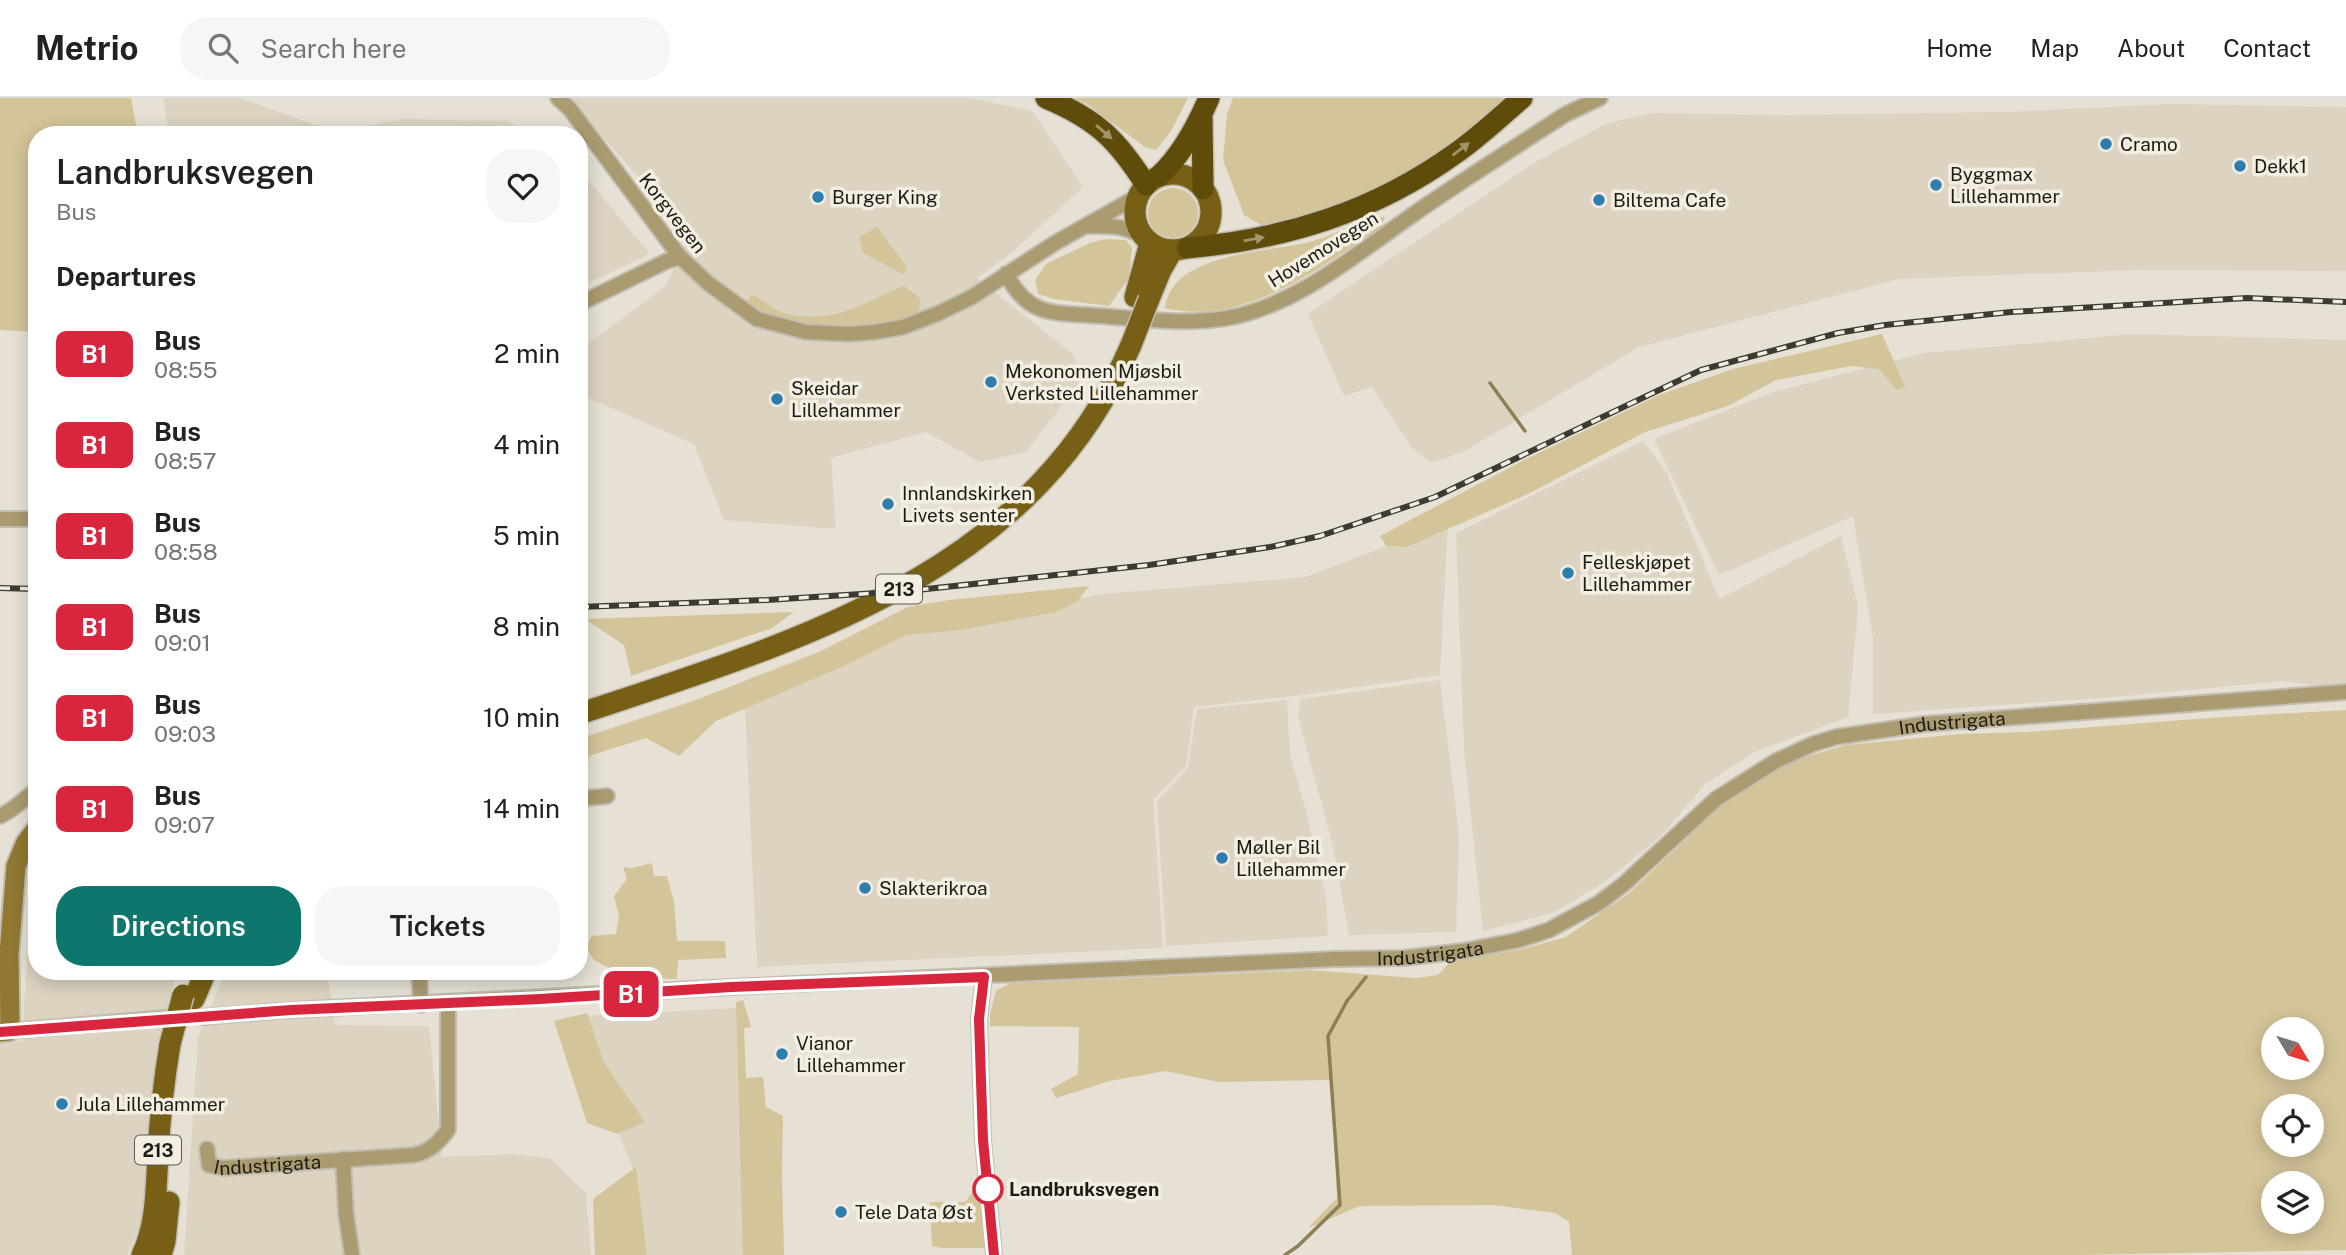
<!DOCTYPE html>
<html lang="en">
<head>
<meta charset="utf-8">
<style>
	:root { --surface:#fff; --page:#f6f6f6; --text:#222; --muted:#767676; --line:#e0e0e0; --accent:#0f766e }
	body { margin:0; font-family:"Public Sans",sans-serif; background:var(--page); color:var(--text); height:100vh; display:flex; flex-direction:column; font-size:26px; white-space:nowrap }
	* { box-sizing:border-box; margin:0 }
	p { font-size:23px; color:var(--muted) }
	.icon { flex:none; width:38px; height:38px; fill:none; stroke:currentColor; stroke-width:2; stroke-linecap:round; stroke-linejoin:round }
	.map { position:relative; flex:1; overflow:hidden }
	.drawer { position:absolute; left:28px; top:28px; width:560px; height:854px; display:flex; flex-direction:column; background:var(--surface); border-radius:28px; box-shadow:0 4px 18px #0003 }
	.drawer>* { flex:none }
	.badge { padding:0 14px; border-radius:10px; font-size:24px; line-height:46px }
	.needle { width:46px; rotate:128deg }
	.fabs { position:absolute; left:2261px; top:919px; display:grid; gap:14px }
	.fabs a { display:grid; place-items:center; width:63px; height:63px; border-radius:50%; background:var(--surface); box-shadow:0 4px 18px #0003; font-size:35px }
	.map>.badge { position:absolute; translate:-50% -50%; box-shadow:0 0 0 4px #fff }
	h2 { padding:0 28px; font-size:26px; line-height:63px }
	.round { display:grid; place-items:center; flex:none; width:74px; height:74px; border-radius:28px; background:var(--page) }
	.head { display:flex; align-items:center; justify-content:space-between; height:119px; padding:0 28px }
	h1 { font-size:33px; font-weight:600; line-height:52px }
	.primary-button { display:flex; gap:14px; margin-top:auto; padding:14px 28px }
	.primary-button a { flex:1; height:80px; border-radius:28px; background:var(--accent); color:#fff; font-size:28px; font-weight:600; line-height:80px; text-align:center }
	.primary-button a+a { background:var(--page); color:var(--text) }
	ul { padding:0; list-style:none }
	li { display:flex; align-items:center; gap:21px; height:91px; padding:0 28px }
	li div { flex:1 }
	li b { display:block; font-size:26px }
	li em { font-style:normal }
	li .badge { min-width:77px; font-weight:700; text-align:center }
	header { display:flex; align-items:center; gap:42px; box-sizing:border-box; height:98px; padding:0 35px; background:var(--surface); border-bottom:2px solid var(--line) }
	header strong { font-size:33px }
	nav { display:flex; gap:38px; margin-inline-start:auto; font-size:24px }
	.search { width:490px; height:63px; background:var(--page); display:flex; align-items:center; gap:18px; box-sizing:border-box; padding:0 24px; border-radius:28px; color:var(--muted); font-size:26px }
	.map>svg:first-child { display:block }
	.built { fill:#dcd4c1 }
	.green { fill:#d4c499; fill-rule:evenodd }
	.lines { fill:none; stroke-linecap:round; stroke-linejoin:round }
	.stream { stroke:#8d7e56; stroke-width:3.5 }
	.street-casing { stroke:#c2bdb2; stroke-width:18 }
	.secondary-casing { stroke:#c2bdb2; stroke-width:23 }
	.primary-casing { stroke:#c2bdb2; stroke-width:24 }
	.highway-casing { stroke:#c2bdb2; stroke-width:24 }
	.street { stroke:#ab9b70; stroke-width:14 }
	.secondary { stroke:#907832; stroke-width:19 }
	.primary { stroke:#776015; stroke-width:21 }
	.highway { stroke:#604c0a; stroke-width:21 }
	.rail-casing { stroke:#3d3a34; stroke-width:6 }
	.rail { stroke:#f3eee1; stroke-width:3.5; stroke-dasharray:10; stroke-linecap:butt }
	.primary-bridge-casing { stroke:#c2bdb2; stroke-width:24; stroke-linecap:butt }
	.primary-bridge { stroke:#776015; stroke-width:21 }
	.oneway { fill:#a2956b }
	.line-casing { stroke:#fff; stroke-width:16 }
	.line { stroke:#d7263d; stroke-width:10 }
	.poi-dot { fill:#2d7dae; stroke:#f3eee1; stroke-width:2.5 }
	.stop-dot { fill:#fff; stroke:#d7263d; stroke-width:3.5 }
	.labels { text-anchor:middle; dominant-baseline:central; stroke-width:7; stroke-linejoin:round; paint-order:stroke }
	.shield { fill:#f3eee1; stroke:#5d5a53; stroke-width:2 }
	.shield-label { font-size:18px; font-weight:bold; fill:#1d1b16 }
	.poi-label { font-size:19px; fill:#1d1b16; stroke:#f3eee1; text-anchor:start }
	.street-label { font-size:19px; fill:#1d1b16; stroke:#f3eee1 }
	.stop-label { font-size:19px; font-weight:bold; fill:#1d1b16; stroke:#f3eee1; text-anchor:start }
</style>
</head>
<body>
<header>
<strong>Metrio</strong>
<div class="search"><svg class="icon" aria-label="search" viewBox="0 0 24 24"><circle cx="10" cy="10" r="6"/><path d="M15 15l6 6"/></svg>Search here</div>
<nav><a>Home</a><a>Map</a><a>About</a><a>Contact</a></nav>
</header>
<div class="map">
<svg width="2346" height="1157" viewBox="0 0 2346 1157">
	<rect width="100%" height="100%" fill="#e6e1d4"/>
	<g class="built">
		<path d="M164,0H240L335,34L404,21L506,23L531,37H168Z"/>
		<path d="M569,0H970L1032,13L1083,89L1010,156L977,180L1073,256L1083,280L1026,354L980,364L926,334L831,360L836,431L724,422L694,346L579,296V252L666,188L688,136Z"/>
		<path d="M2170,6L2346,9V173L2136,172L1899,181L1639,249L1463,354L1430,365L1412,350L1372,289L1344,298L1308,216L1537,63L1608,25L1652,15L1787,17L2007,14Z"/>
		<path d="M579,71L650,156L579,189Z"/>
		<path d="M2132,236L2346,242V592L2284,583L2116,599L1873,616V540L1853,418L1719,477L1654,341L1773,294L1924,255Z"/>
		<path d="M1643,343L1667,375L1719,501L1841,438L1858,509L1848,619L1755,654L1705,686L1662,737L1606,783L1553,815L1483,833L1464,652L1456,435Z"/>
		<path d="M1448,425L1440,577L1303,597L1194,609L1186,668L1153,702L1163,850L757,869L745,607L906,534L1102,496L1305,479Z"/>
		<path d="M1440,582L1459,737L1456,834L1349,837L1333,748L1298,618L1301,601Z"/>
		<path d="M1287,602L1290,657L1306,713L1326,800L1328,838L1166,848L1157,703L1188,670L1197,611Z"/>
		<path d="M37,754V873H177L161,933L148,1076L147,1113L127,1157H0V946L22,943L28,846L29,770Z"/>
		<path d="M226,873H327L335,927L429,928L442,1059L514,1056L551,1061L586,1095L591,1157H184L198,939Z"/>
		<path d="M738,910L745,1157H644L634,1074L616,1028L581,918Z"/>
	</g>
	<g class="green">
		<path d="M0,0H131L138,37H37V234L0,232Z"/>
		<path d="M1073,0H1188L1171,33L1156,52L1145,49L1087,6Z"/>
		<path d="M1233,0H1507C1465,42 1406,84 1350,104C1323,114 1294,121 1267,130L1244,117L1223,62L1227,16Z"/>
		<circle cx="1173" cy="115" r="25"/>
		<path d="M1385,119L1381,129C1320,170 1243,229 1165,210C1172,153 1270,155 1313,143C1338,136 1359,121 1385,119Z"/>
		<path d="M877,129L906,168L907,171L905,175H901L863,155L859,139Z"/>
		<path d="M1105,141L1126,142L1132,150L1129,180L1109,208L1054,201L1038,196L1035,182L1046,166L1090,145Z"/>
		<path d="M904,188L920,200C921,207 919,214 912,218C890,231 831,233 805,228C786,224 766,219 749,209L748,203L751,197C763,200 771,211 784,215C834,228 861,205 904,188Z"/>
		<path d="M1882,236L1905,289L1896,292L1879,271L1851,268L1776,282L1728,308L1645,334L1532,394L1407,449L1386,448L1380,438L1528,360L1659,297L1733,271Z"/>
		<path d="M1089,488L1077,504L1056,514L961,532L906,537L844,568L716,623L679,658L646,640L589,658L584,692L579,691V641L696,602L821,553L908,509L949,502Z"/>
		<path d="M794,514L772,530L631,578L624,547L585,521Z"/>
		<path d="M2346,612V1152L2079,1157H1572L1569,1124L1555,1115L1494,1107L1360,1108L1308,1130L1337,1100L1331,982L1219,984L1165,973L1110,983L1056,1000L1051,991L1078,976L1079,929L990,928V916L996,893L1011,885L1310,872L1415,880L1438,877L1450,864L1522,851L1566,839L1628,796L1725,704L1788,664L1846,647L1960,636L2029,634L2208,620ZM2273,931H2312V970H2273ZM2273,1008H2312V1046H2273ZM2273,1085H2312V1124H2273Z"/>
		<path d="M652,765L654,778H667L674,804L677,843H725L726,860L678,862L677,881H629L594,862L586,849L592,838L616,836L619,818L614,798L627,781L623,769L632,770Z"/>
		<path d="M743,902L751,929L744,930L746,980L763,979L766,1009L783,1018L782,1074L784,1157H743L736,904Z"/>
		<path d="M587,915L604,965L645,1024L617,1036L587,1025L554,923Z"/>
		<path d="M636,1069L647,1157H595L593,1101Z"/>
		<path d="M977,1086L984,1090L988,1144L984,1150H941L932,1148L930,1104H966Z"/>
	</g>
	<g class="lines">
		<g class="stream">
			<path d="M1490,285L1525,333"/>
			<path d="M1285,1157L1298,1148L1340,1107L1328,938L1347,903L1366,879"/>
		</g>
		<g class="street-casing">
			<g id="street">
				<path d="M558,0L570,11L680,159L709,186L757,221L806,234L849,236L875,234L903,229L937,216L972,199L1055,145L1138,98"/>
				<path d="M1089,128C1111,128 1128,127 1145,141"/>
				<path d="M1006,176C1030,221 1055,214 1101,218C1142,221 1186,227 1227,220C1296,208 1356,156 1411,118C1452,89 1494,63 1535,36L1566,16L1600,0"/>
				<path d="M579,206L667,163L680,159"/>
				<path d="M0,421H37"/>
				<path d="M579,701L607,698"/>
				<path d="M0,718C14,712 23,701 37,692"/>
				<path d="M419,873L421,907"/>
				<path d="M984,879L979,921L981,983L983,1042L994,1157"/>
				<path id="s1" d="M202,919L291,912L731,889L1335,861L1403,860L1463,853L1519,842L1549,832L1599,805L1624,786L1716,701L1776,663L1813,646L1836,639L1925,626L2346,594"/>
				<path d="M10,933L164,920"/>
				<path id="s2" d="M207,1051L209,1067L223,1070L414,1057C431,1053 438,1045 448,1032V905"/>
				<path d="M343,1061L346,1116L352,1157"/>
			</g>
		</g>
		<g class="secondary-casing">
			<path id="secondary" d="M0,934L10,933L9,856L16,768L26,744L37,730"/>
		</g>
		<g class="primary-casing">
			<g id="primary">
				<circle cx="1173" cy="114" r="38"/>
				<path d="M1135,199L1150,145"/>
				<path d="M1149,201L1161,172L1172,153"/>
				<path d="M579,616C797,543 1032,478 1131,247"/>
				<path d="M194,901L206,873"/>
				<path d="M142,1157C157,1126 156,1089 158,1055C160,1018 164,982 170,946"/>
				<path d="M161,1157L165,1143L169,1104"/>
			</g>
		</g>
		<g class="highway-casing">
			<g id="highway">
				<path d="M1046,0C1096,21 1117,41 1146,87"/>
				<path d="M1202,20L1203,91"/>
				<path d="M1159,78C1182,57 1197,28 1209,0"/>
				<path d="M1187,150C1286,141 1374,114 1456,55C1479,39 1500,19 1522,0"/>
			</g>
		</g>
		<use href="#street" class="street"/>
		<use href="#secondary" class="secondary"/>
		<use href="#primary" class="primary"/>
		<use href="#highway" class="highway"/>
		<g class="rail-casing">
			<g id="rail">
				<path d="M0,490L37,491"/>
				<path d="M579,509L767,502L908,493L1149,467L1270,449L1320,438L1435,399L1701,272L1838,235L1885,227L2011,214L2247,200L2346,204"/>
			</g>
		</g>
		<use href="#rail" class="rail"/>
		<g class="primary-bridge-casing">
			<g id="primary-bridge">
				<path d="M1131,247L1149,201"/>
				<path d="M170,946L183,897"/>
			</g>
		</g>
		<use href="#primary-bridge" class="primary-bridge"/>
	</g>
	<defs><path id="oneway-solid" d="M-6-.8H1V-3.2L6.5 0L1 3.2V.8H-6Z" transform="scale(1.75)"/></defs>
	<g class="oneway">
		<use href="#oneway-solid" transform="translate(1104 34) rotate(41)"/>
		<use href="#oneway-solid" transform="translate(1461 51) rotate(-37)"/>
		<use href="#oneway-solid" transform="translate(1254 141) rotate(-10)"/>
	</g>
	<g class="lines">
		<g class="line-casing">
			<path id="line" d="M0,934L291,912L540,901L731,889L984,879L979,921L981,983L983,1042L994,1157"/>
		</g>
		<use href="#line" class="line"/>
	</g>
	<g class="poi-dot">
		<circle cx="2106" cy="46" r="7"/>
		<circle cx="2240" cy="68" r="7"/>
		<circle cx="1936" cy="87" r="7"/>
		<circle cx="818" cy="99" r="7"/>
		<circle cx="1599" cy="102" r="7"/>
		<circle cx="991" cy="284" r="7"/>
		<circle cx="777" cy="301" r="7"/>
		<circle cx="888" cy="406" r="7"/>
		<circle cx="1568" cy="475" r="7"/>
		<circle cx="1222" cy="760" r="7"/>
		<circle cx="865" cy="790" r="7"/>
		<circle cx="782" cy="956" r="7"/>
		<circle cx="62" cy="1006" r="7"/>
		<circle cx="841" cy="1114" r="7"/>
	</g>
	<circle class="stop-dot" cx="988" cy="1091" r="14"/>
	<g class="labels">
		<g class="shield">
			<rect x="876" y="476.5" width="46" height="29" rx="5"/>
			<rect x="135" y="1037.5" width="46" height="29" rx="5"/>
		</g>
		<g class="shield-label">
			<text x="899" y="491">213</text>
			<text x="158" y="1052">213</text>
		</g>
		<g class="poi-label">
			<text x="2120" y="46">Cramo</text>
			<text x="2254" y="68">Dekk1</text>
			<text x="1950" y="76">Byggmax<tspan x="1950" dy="22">Lillehammer</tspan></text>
			<text x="832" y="99">Burger King</text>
			<text x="1613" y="102">Biltema Cafe</text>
			<text x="1005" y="273">Mekonomen Mjøsbil<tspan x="1005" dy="22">Verksted Lillehammer</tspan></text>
			<text x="791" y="290">Skeidar<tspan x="791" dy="22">Lillehammer</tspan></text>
			<text x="902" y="395">Innlandskirken<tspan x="902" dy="22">Livets senter</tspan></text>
			<text x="1582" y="464">Felleskjøpet<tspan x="1582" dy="22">Lillehammer</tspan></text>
			<text x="1236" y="749">Møller Bil<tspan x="1236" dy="22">Lillehammer</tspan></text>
			<text x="879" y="790">Slakterikroa</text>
			<text x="796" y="945">Vianor<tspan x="796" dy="22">Lillehammer</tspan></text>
			<text x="76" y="1006">Jula Lillehammer</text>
			<text x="855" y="1114">Tele Data Øst</text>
		</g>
		<g class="street-label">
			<text transform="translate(673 115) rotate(52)">Korgvegen</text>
			<text transform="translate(1323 151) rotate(-32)">Hovemovegen</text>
			<text stroke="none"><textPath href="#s1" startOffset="1818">Industrigata</textPath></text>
			<text stroke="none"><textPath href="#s1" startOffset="1230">Industrigata</textPath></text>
			<text stroke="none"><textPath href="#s2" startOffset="75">Industrigata</textPath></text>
		</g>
		<g class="stop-label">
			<text x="1009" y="1091">Landbruksvegen</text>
		</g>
	</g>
</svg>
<div class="fabs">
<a><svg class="needle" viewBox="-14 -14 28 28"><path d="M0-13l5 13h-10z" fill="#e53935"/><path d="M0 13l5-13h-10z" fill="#767676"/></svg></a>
<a><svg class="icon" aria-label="locate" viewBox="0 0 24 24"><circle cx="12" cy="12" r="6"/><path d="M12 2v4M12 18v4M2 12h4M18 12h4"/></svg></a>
<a><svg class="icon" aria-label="layers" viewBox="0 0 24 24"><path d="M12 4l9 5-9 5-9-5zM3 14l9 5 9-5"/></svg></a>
</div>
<b class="badge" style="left:631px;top:896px;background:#d7263d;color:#fff">B1</b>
<section class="drawer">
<div class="head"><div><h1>Landbruksvegen</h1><p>Bus</p></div><a class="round"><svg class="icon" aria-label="heart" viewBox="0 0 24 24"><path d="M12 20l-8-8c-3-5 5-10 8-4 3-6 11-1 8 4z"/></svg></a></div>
<h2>Departures</h2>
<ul>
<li><span class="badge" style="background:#d7263d;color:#fff">B1</span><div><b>Bus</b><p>08:55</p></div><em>2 min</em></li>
<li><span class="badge" style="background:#d7263d;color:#fff">B1</span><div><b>Bus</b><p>08:57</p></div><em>4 min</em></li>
<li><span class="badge" style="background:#d7263d;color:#fff">B1</span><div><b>Bus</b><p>08:58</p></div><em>5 min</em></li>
<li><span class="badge" style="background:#d7263d;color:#fff">B1</span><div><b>Bus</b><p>09:01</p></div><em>8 min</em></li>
<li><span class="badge" style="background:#d7263d;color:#fff">B1</span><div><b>Bus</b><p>09:03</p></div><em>10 min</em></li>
<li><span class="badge" style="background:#d7263d;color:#fff">B1</span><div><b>Bus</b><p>09:07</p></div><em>14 min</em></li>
</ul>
<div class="primary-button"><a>Directions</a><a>Tickets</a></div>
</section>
</div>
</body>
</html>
